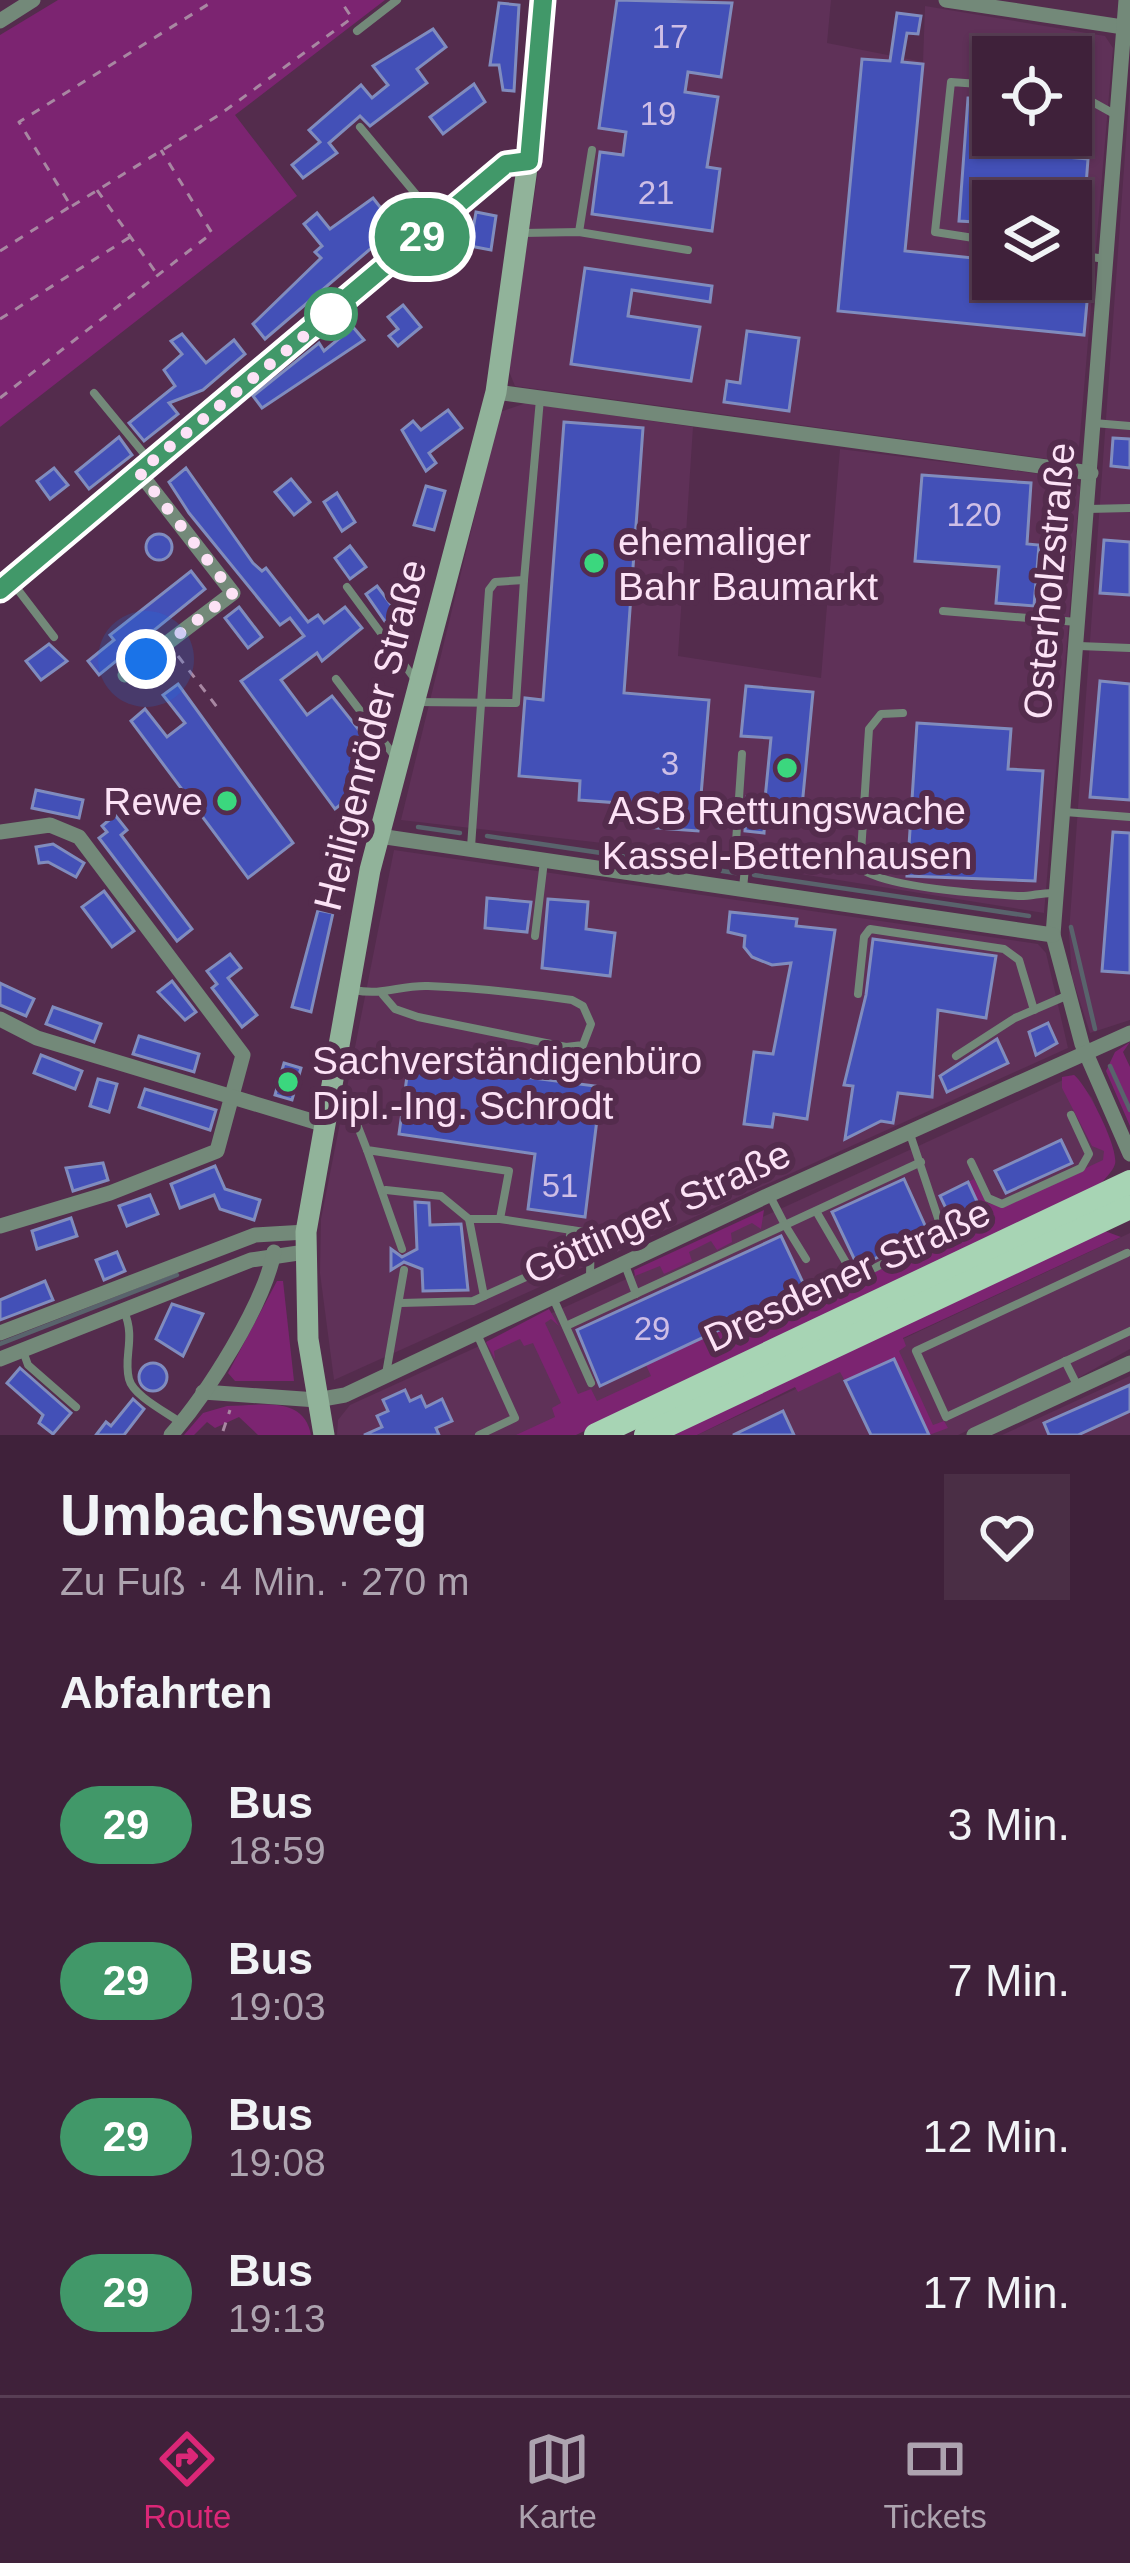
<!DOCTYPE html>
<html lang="de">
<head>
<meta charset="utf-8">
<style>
	:root { --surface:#3f213a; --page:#4a2e45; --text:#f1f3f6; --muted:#ada3af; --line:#583e54; --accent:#db2777 }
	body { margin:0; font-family:Helvetica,sans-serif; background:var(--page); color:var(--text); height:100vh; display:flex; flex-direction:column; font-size:45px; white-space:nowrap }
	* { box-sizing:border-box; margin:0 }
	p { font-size:39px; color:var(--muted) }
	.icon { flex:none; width:66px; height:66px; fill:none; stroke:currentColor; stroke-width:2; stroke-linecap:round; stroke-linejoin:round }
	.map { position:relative; height:1435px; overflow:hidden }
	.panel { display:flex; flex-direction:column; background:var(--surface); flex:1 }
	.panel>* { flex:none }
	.badge { padding:0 24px; border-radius:39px; font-size:42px; line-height:78px }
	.tools { position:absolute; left:972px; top:36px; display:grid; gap:24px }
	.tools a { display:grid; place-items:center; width:120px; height:120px; border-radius:0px; background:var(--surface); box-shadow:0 3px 9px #0004,0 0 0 3px var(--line); font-size:60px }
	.you { position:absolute; width:60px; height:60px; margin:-30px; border:9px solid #fff; border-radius:50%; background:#1a73e8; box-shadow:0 0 0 18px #1a73e833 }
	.map>.badge { position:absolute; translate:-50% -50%; box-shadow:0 0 0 6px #fff }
	h2 { padding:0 60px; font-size:45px; line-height:108px }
	.round { display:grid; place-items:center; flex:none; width:126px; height:126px; border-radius:0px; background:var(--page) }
	.overview { display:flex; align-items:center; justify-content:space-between; height:204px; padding:0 60px }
	h1 { font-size:57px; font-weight:800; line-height:90px }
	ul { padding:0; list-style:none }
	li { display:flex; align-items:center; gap:36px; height:156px; padding:0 60px }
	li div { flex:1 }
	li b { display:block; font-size:45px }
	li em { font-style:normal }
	li .badge { min-width:132px; font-weight:700; text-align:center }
	.menu { display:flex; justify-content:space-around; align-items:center; height:168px; border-top:3px solid var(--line); background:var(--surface); font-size:33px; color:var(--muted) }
	.menu a { display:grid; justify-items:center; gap:6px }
	.menu .current { color:var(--accent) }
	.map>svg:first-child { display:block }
	.built { fill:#5f3158; fill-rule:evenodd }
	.green { fill:#7c2471 }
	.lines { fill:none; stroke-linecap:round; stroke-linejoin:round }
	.stream { stroke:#59636c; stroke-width:4.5 }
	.building { fill:#4350b7; stroke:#808cbe; stroke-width:3 }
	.path { stroke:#a887a2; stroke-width:3; stroke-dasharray:9 9; stroke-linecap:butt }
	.lane { stroke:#738979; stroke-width:8 }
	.street { stroke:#738979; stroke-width:15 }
	.secondary { stroke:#91b39a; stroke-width:21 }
	.primary { stroke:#a7d4b4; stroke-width:24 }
	.line-casing { stroke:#fff; stroke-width:27 }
	.line { stroke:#419869; stroke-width:18 }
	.walk { stroke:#fce2f6; stroke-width:12; stroke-dasharray:0 21.6 }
	.stop-dot { fill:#fff; stroke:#419869; stroke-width:6 }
	.poi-dot { fill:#3bd77e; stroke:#542c4d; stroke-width:4.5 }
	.labels { text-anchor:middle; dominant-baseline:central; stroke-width:12; stroke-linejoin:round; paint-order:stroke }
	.number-label { font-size:33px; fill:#cebee6 }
	.poi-label { font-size:39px; fill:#fce2f6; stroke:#542c4d; text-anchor:start }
	.street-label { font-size:39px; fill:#fce2f6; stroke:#542c4d }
</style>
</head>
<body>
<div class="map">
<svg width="1130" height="1435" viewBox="0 0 1130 1435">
	<rect width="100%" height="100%" fill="#542c4d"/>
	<g class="built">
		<path d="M556,0H831L827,43L923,62L925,6L1105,36L1113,48L1079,447L1064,461L515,386L508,369L544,133ZM993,57H1071V135H993ZM993,201H1071V279H993Z"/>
		<path d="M1130,85V1020L1090,1033L1072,977L1069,933Z"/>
		<path d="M526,403L693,427L678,656L821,678L840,449L1071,478L1080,487L1044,913L620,845L401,820L500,412Z"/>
		<path d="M394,850L1038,944L1046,953L1068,1048L334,1380L320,1273L321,1219Z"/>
		<path d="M1074,1075L1092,1098L1114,1152L1109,1173L530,1435H337L338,1420L350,1405Z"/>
		<path d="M1130,1233V1349L1069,1383L958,1435H697Z"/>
		<path d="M1130,1376V1435H1002Z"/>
	</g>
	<g class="green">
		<path d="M58,0H385L235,115L297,196L0,427V35Z"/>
		<path d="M1130,1042L1123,1052L1130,1067V1126L1106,1071L1115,1052Z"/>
		<path d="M1074,1075C1087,1085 1119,1148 1115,1164C1112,1174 1103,1178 1100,1187L576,1435H516L555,1417L552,1408L561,1403L533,1343L524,1346L520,1339L494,1351L495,1359L486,1342L549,1309L559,1326L551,1319L545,1323L578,1394L591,1389L597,1401L651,1376L646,1365L682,1348L666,1309L696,1341L826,1280L840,1288L957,1234L953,1223L981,1210L968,1182L974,1179L987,1203L1003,1207L1103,1160L1104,1151L1092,1146L1062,1088V1077Z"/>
		<path d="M764,1210L761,1229L752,1223L731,1233L732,1242L717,1250L711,1241L689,1252L692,1261L664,1274L660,1266L635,1276L634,1270Z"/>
		<path d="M1102,1230L1121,1237L903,1338L906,1346L899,1351L933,1425L944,1421L948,1428L929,1435L893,1359L845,1381L840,1372L798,1392L795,1387L697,1435H665Z"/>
		<path d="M277,1281H283L294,1381H235L228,1373Z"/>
		<path d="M227,1406C260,1406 304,1395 311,1435H258L239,1417L215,1428L207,1422L194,1435H184L203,1413Z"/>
	</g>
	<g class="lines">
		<g class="stream">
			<path d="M418,827L460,833"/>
			<path d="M487,836L736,873"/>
			<path d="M754,875L1029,916"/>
			<path d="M1071,927L1095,1029"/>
			<path d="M1110,1066L1130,1110"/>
			<path d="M0,1344L177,1275"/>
		</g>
	</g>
	<g class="building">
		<path d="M617,0L732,3L721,77L688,72L685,92L718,97L707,167L720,169L712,231L592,214L600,152L623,155L626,132L599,128Z"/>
		<path d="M499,3L519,5L514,91L503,90L499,65H490Z"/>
		<path d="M897,13L921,16L918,34L907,33L902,62L923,64L905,251L993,260V279H1071V267L1090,269L1084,335L838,311L862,59L890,61Z"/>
		<path d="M433,29L446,47L417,69L427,83L370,126L360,116L329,143L337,153L303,178L292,165L320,142L309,130L361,85L372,98L388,85L373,66Z"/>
		<path d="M474,84L485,102L443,134L430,117Z"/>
		<path d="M968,98L993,100V135H1066L1065,157L1088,159L1083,225L1071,224V201H993V223L959,221Z"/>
		<path d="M373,198L384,212L398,200L410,215L265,339L253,324L321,258L315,252L322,246L304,224L317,213L330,229Z"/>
		<path d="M476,212L496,216L491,250L470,246Z"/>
		<path d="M585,268L712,286L710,302L632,290L628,316L700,327L691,381L571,364Z"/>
		<path d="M403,305L421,327L398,346L389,336L398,329L388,317Z"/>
		<path d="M353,327L364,340L262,408L253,396L319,343L324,351Z"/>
		<path d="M747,331L799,338L789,411L724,402L727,381L740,383Z"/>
		<path d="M182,334L206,363L234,340L245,354L203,390L169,403L178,414L144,441L129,423L175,386L164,370L182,354L171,341Z"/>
		<path d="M448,410L462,428L429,453L436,463L426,471L402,430L413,421L421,430Z"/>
		<path d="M564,422L643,428L624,693L709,700L698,831L631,826L633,804L579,800L580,781L519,776L525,698L543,700Z"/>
		<path d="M119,437L132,455L89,489L76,472Z"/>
		<path d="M1113,438L1130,439V468L1111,466Z"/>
		<path d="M54,468L68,485L50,499L37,481Z"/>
		<path d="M186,468L253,563L262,571L266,568L308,622L318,615L324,623L345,607L362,628L322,661L317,653L281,680L307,715L332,696L378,754L350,774L361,789L335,809L241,681L304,636L290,618L280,625L189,513L169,482Z"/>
		<path d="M922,475L1031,483L1027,544L1039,545L1034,606L996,603L999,567L915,561Z"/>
		<path d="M291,479L310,502L294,515L275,492Z"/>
		<path d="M426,486L445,491L434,530L414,525Z"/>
		<path d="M337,493L355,522L342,531L324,502Z"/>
		<circle cx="159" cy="547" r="13"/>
		<path d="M1104,540L1130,542V595L1100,593Z"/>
		<path d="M350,546L366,567L350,579L335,558Z"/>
		<path d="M191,571L205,589L99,675L88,661L114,640L110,635Z"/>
		<path d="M377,586L405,623L393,633L366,594Z"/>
		<path d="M239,607L262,637L248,648L225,618Z"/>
		<path d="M49,644L67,661L41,680L26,661Z"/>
		<path d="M1100,681L1130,684V800L1090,797Z"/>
		<path d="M178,684L293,843L248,878L131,721L145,709L167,737L185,723L163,695Z"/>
		<path d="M746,686L813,692L801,817L765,814L764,833L745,831L747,797L765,799L771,738L741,736Z"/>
		<path d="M917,723L1011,729L1008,769L1043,771L1035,881L907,876Z"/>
		<path d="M36,790L83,800L79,818L32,808Z"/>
		<path d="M115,815L127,830L121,835L192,929L177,941L99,838L107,832L102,826Z"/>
		<path d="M1113,832L1130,833V973L1102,971Z"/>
		<path d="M53,844L84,863L76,877L48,862L39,863L36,847Z"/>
		<path d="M104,891L134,931L112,947L82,907Z"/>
		<path d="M487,898L531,902L527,932L485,928Z"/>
		<path d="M548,899L588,902L586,929L615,933L610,976L542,968Z"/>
		<path d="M318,910L333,913L311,1012L292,1007Z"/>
		<path d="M730,912L797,919L796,926L835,930L807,1119L774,1114L772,1127L744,1124L754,1052L773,1054L791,963L772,965L752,957L744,947L745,936L728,932Z"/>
		<path d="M873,939L996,956L986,1018L938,1010L932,1097L898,1093L893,1123L881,1121L845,1139L853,1086L844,1085L866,995Z"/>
		<path d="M230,954L241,968L228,978L257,1015L242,1027L212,988L217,984L207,971Z"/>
		<path d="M172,981L196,1012L185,1020L158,992Z"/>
		<path d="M0,983L34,999L26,1016L0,1005Z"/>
		<path d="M53,1007L101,1024L94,1042L46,1024Z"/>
		<path d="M1048,1023L1057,1043L1036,1055L1029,1032Z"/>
		<path d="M139,1036L199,1054L194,1072L133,1054Z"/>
		<path d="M997,1039L1008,1063L947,1092L940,1076Z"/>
		<path d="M41,1055L82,1071L75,1089L34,1073Z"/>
		<path d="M409,1062L595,1086L594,1095H600L585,1217L528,1209L535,1154L399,1134Z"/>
		<path d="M284,1063L301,1068L292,1100L275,1095Z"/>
		<path d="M98,1079L117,1084L109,1112L90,1106Z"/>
		<path d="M145,1089L216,1110L210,1130L139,1107Z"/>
		<path d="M1061,1140L1072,1163L1006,1193L995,1171Z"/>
		<path d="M103,1163L108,1180L73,1191L66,1168Z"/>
		<path d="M215,1166L225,1189L260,1200L254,1220L220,1209L214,1195L180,1208L171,1184Z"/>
		<path d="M904,1179L928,1232L858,1267L832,1212Z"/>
		<path d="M968,1182L981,1210L953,1223L940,1196Z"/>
		<path d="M150,1195L158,1214L127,1226L119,1206Z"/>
		<path d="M415,1202L429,1203L430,1225L461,1224L468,1290L423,1291L422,1269L404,1262L391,1270V1249L402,1257L417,1249Z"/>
		<path d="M71,1218L77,1236L37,1249L32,1231Z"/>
		<path d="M781,1236L806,1289L600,1386L577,1330Z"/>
		<path d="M117,1252L125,1271L104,1280L96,1260Z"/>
		<path d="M45,1281L53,1300L0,1320V1300Z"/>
		<path d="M172,1304L203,1314L183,1356L156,1339Z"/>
		<path d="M894,1359L929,1435H871L845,1381Z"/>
		<circle cx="153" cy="1377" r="14"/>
		<path d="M20,1368L71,1413L53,1434L39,1423L43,1415L7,1383Z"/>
		<path d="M1130,1385V1411L1078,1435H1049L1044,1423Z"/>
		<path d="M405,1390L410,1401L421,1396L426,1407L442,1399L452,1421L436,1428L439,1435H364L382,1427L377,1416L388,1411L383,1400Z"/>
		<path d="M133,1399L144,1409L124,1435H96L106,1422L111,1426Z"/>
		<path d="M783,1411L794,1435H733Z"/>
	</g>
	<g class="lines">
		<g class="path">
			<path d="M97,190L157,274"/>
			<path d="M72,206L219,115L352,18L340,0"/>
			<path d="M0,251L71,206L19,122L215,0"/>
			<path d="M0,319L130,237"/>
			<path d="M0,398L212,233L161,150"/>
			<path d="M178,656L217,707"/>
			<path d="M223,1431L230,1410"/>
		</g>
		<g class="lane">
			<path d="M357,31L397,0"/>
			<path d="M993,85L951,82L935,232L993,241"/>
			<path d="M1071,90L1116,115"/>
			<path d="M360,127L439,222"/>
			<path d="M579,232L592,150"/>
			<path d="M523,233L579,232L688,250"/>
			<path d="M1071,254L1105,259"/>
			<path d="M94,393L150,461"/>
			<path d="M1094,423L1130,426"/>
			<path d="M1088,509L1130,508"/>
			<path d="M12,582L54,637"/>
			<path d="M347,587L414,678"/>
			<path d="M943,611L1077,622"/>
			<path d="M1053,620L1057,497"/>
			<path d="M1079,646L1130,648"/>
			<path d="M336,679L393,754"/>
			<path d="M415,702L516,703L524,580"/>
			<path d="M903,713L881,714L869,729L860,868C885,888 983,894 1018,896C1030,897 1042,892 1055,893"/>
			<path d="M742,754L736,842L747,848"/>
			<path d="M1065,812L1130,817"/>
			<path d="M471,847L489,590L495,582L524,580L540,399"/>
			<path d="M743,888L747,848L796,853"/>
			<path d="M535,936L544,861"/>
			<path d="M354,990C384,996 399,985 428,986C477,988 524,993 572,1000L583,1006L591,1024L583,1045L566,1047L418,1017L395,1009L383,995"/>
			<path d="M858,994L864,937L870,929L1004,949L1019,960L1034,1010"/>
			<path d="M956,1056L1015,1018L1066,996"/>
			<path d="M333,1109L353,1114L367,1150L509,1171L500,1219L591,1233L590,1276"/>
			<path d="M367,1150L402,1249"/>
			<path d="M971,1162L988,1198L1002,1204L1081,1168L1089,1154L1071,1115"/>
			<path d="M386,1190L441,1196L469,1219H500"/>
			<path d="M770,1196L785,1225L921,1162"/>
			<path d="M816,1211L855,1278L943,1233L910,1134"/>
			<path d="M469,1219L484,1296"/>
			<path d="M1127,1253L916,1351L946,1417L1130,1331"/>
			<path d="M625,1265L636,1294"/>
			<path d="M554,1300L591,1383"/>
			<path d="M401,1303L473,1301L566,1259L571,1230"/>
			<path d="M124,1311C136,1339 123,1356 129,1379C133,1396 168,1413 181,1423"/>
			<path d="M566,1326L785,1225L806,1259"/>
			<path d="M477,1334L515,1418L479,1435"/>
			<path d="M23,1351L28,1365L76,1407"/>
			<path d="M1065,1361L1078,1387"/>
			<path d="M386,1374L404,1270"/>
		</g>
		<g class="street">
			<path d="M946,0L1130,28"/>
			<path d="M1126,0L1053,935L1082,1044L1130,1154"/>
			<path d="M0,21L33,0"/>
			<path d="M496,392L1091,473"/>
			<path d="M0,590L506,164L529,161"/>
			<path d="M125,675L233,593L139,472"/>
			<path d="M0,832L50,825L79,837L243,1055L217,1151L110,1193L0,1226"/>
			<path d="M379,836L1053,935"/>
			<path d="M0,1019L37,1038L322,1124"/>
			<path d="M0,1333L255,1235L306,1232"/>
			<path d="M0,1359L251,1260L305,1252"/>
			<path d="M203,1392L317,1400L345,1395L769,1195L1130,1033"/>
			<path d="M171,1435C207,1394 264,1305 274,1252"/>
			<path d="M974,1435L1130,1363"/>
		</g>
		<path class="secondary" d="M324,1435L308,1339L306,1232L370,870L496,392L536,103L543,0"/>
		<g class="primary">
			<path d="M596,1435L1130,1182"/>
			<path d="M646,1435L1130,1207"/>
		</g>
	</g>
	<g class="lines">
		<g class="line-casing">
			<path id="line" d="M0,590L506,164L529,161L543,0"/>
		</g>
		<use href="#line" class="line"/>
		<path class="walk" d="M146,659L233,593L139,472L343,304L331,314"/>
	</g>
	<circle class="stop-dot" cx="331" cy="314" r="24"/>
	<g class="poi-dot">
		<circle cx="594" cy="563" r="12"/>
		<circle cx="787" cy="768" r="12"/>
		<circle cx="227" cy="801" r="12"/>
		<circle cx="288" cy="1082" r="12"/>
	</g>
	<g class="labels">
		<g class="number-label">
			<text x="670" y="36">17</text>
			<text x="658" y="113">19</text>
			<text x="656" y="192">21</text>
			<text x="974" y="514">120</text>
			<text x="670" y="763">3</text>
			<text x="560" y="1185">51</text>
			<text x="652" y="1328">29</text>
		</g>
		<g class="poi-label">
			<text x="618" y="541">ehemaliger<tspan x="618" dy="45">Bahr Baumarkt</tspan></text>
			<text x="203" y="801" text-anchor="end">Rewe</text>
			<text x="787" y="810" text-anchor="middle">ASB Rettungswache<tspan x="787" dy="45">Kassel-Bettenhausen</tspan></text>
			<text x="312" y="1060">Sachverständigenbüro<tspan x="312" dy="45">Dipl.-Ing. Schrodt</tspan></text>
		</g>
		<g class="street-label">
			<text transform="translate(1049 581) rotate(-85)">Osterholzstraße</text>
			<text transform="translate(370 735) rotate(-76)">Heiligenröder Straße</text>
			<text transform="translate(657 1212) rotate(-25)">Göttinger Straße</text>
			<text transform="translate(847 1275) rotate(-25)">Dresdener Straße</text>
		</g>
	</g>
</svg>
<div class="tools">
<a><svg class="icon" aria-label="locate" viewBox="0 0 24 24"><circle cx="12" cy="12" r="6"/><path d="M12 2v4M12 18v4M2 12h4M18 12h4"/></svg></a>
<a><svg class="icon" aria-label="layers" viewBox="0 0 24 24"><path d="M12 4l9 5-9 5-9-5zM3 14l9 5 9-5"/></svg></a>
</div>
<div class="you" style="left:146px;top:659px"></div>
<b class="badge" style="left:422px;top:237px;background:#419869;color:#fff">29</b>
</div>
<section class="panel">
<div class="overview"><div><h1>Umbachsweg</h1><p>Zu Fuß · 4 Min. · 270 m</p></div><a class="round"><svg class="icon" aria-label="heart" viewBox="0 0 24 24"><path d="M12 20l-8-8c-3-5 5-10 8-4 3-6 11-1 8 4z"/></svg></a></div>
<h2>Abfahrten</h2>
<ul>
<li><span class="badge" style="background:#419869;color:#fff">29</span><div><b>Bus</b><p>18:59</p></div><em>3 Min.</em></li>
<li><span class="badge" style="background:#419869;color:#fff">29</span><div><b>Bus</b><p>19:03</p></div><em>7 Min.</em></li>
<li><span class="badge" style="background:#419869;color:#fff">29</span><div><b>Bus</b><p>19:08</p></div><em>12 Min.</em></li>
<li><span class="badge" style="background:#419869;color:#fff">29</span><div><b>Bus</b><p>19:13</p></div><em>17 Min.</em></li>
</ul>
</section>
<nav class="menu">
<a class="current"><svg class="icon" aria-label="directions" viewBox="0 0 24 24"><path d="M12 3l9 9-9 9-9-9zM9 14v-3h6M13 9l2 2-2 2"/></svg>Route</a>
<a><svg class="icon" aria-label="map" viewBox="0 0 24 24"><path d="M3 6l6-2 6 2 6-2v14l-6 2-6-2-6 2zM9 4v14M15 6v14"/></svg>Karte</a>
<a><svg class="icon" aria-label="tickets" viewBox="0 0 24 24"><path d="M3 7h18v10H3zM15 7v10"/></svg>Tickets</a>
</nav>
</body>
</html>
